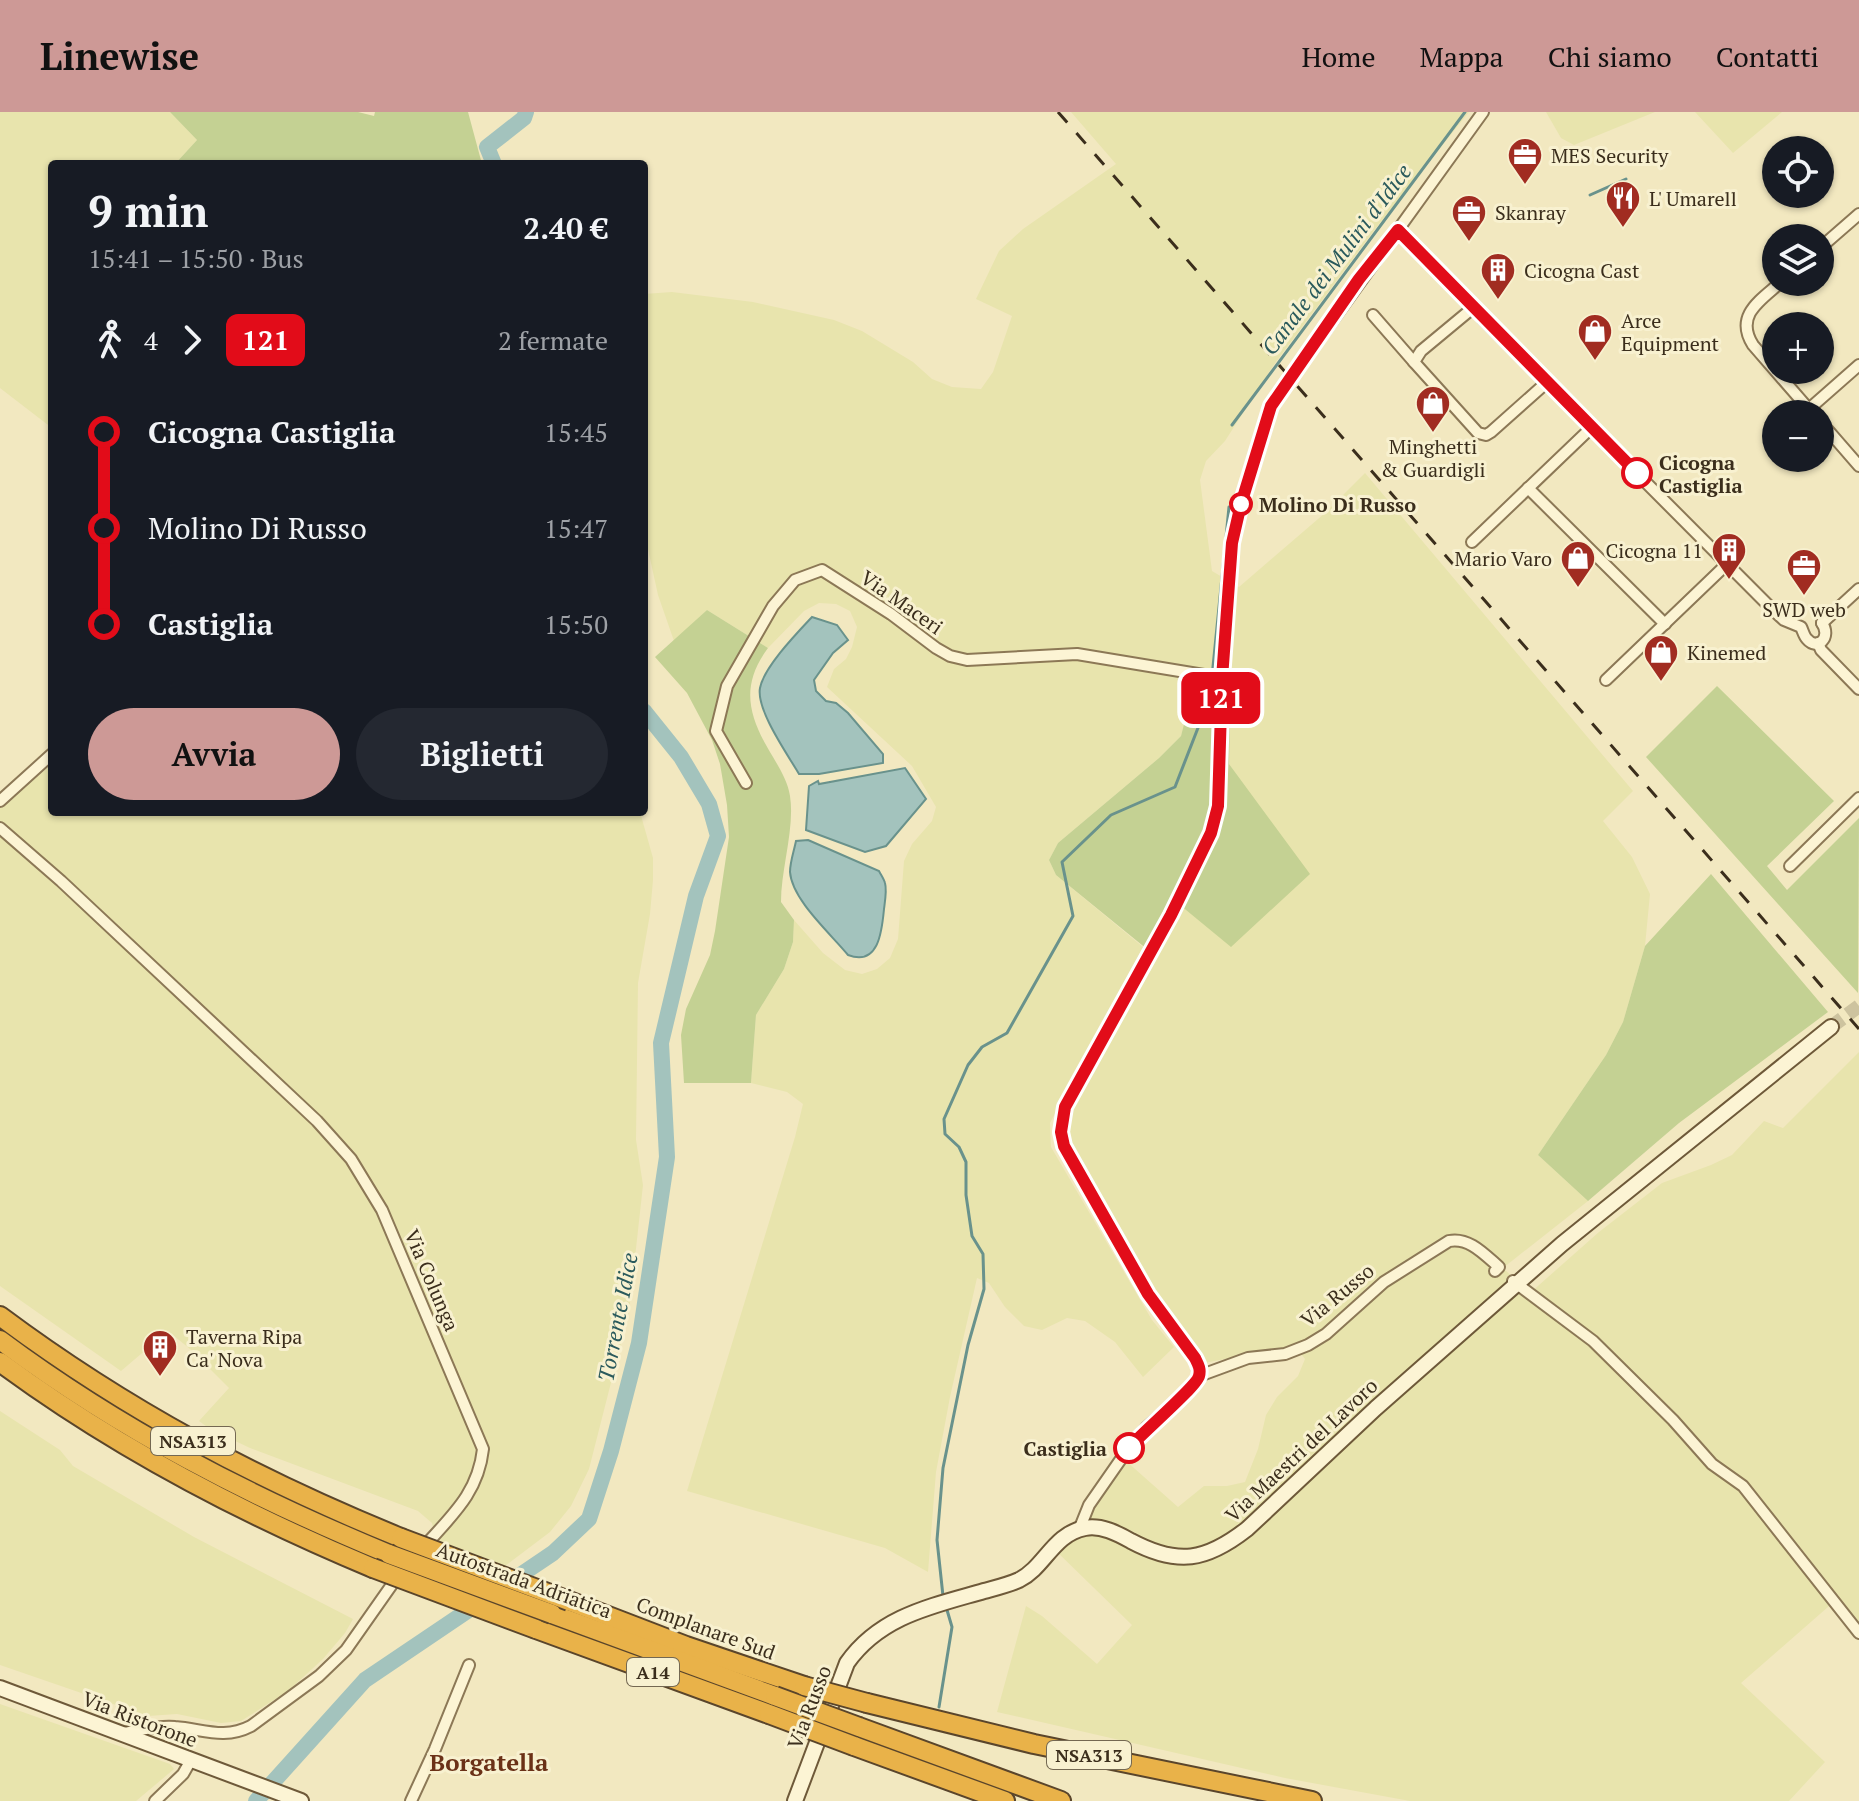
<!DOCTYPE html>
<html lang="it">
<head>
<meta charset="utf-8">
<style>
	:root { --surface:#171b24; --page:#242831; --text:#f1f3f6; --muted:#9ea1a6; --accent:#cd9996 }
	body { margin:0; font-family:"PT Serif",serif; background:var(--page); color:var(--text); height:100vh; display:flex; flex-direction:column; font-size:30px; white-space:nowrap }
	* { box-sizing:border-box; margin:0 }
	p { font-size:26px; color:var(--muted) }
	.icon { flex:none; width:44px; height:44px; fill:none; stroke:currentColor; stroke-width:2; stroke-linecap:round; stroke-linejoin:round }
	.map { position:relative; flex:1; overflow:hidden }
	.panel { position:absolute; left:48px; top:48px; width:600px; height:656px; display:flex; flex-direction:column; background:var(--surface); border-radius:8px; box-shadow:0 2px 6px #0004 }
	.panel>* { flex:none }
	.badge { padding:0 16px; border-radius:12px; font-size:28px; line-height:52px }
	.controls { position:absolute; left:1762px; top:24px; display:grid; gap:16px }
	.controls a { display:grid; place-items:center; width:72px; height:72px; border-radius:50%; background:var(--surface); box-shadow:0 2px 6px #0004; font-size:40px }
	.map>.badge { position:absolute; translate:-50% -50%; box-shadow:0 0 0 4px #fff }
	.legs { display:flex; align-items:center; gap:12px; height:88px; padding:0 40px; font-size:26px }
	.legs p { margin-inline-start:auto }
	.headline { display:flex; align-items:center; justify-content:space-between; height:136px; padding:0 40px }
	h1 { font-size:44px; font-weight:700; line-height:60px }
	.action { display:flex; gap:16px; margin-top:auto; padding:16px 40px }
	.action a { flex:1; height:92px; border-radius:48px; background:var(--accent); color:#111; font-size:32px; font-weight:700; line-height:92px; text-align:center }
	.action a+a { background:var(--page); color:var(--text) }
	ul { padding:0 40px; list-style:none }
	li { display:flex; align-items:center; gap:28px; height:96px; font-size:30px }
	li i { display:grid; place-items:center; width:12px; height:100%; margin:0 10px; background:currentColor }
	li i::after { content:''; width:20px; height:20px; margin:-10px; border:6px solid; border-radius:50%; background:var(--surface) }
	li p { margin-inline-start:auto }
	li:first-child i { background:linear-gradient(#0000 50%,currentColor 0) }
	li:last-child i { background:linear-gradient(currentColor 50%,#0000 0) }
	header { display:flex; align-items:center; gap:48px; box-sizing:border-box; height:112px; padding:0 40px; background:var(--accent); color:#111 }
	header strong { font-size:38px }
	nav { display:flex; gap:44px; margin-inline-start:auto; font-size:28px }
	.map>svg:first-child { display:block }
	.farmland { fill:#e8e4ad }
	.green { fill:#c4d193 }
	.water { fill:#a3c3bd; stroke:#69928c; stroke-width:2 }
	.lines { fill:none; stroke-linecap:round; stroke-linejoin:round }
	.stream { stroke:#69928c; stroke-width:3 }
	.river { stroke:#a3c3bd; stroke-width:16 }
	.street-tunnel { stroke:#cdc39f; stroke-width:10; stroke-dasharray:10 5; stroke-linecap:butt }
	.secondary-tunnel { stroke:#cdc39f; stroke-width:14; stroke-dasharray:14 7; stroke-linecap:butt }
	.street-casing { stroke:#8c7856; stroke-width:14 }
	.secondary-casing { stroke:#6e5939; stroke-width:18 }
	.highway-casing { stroke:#5a452b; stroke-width:22 }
	.street { stroke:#fcf4d4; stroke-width:10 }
	.secondary { stroke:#fcf4d4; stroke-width:14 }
	.highway { stroke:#e9b249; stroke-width:18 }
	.rail { stroke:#3b2e1c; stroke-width:3; stroke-dasharray:14 14; stroke-linecap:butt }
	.highway-bridge-casing { stroke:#5a452b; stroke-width:22; stroke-linecap:butt }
	.highway-bridge { stroke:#e9b249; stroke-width:18 }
	.line-1-casing { stroke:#fff; stroke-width:18 }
	.line-1 { stroke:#e20c19; stroke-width:12 }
	.stop-1-dot { fill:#fff; stroke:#e20c19; stroke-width:4 }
	.labels { text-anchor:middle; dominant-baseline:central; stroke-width:6; stroke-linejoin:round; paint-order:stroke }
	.shield { fill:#f8f1d0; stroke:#746852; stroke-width:2 }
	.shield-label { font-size:18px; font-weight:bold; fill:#3b2e1c }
	.poi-label { font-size:20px; fill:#3b2e1c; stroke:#f8f1d0; text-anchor:start }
	.stop-label { font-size:20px; font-weight:bold; fill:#3b2e1c; stroke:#f8f1d0; text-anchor:start }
	.street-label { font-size:20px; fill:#3b2e1c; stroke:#f8f1d0 }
	.water-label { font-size:22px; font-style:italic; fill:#2a5a5c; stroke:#f8f1d0 }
	.quarter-label { font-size:24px; font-weight:bold; fill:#6b3117; stroke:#f8f1d0 }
</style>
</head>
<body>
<header>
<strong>Linewise</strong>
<nav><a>Home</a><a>Mappa</a><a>Chi siamo</a><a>Contatti</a></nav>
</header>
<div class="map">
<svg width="1859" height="1689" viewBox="0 0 1859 1689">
	<rect width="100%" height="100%" fill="#f2e8c0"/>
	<g class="farmland">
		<path d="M0,0H170L197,28L175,52H52V316L0,276Z"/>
		<path d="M1071,0H1469L1379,112L1273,254L1225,329L1206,349L1200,368L1212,459L1239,475L1325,401L1365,361L1633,679L1603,709L1632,745L1650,782L1645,834L1623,910L1606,943L1538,1043L1588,1089L1503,1156L1530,1181L1599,1120L1662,1071L1711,1053L1732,1043L1764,1009L1783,1016L1859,940V1510L1836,1488L1741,1571L1825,1650L1789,1689H1410L1285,1666L997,1600L1026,1494L1042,1504L1097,1552L1132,1513L1054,1437L1126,1349L1178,1395L1204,1374H1227L1245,1370L1258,1337L1266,1303L1277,1285L1298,1264L1305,1247L1295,1234L1204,1251L1156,1187L1069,1034L1064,1017L1067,1003L1180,793L1237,664L1229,652L1231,577L1189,592L1181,624L1159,646L1058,731L1049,748L1056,763L1143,835L1050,1011L1051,1035L1152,1208L1174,1235L1143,1265L1115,1230L1085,1209L1067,1206L1042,1218L1024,1214L1005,1195L989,1171L977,1166L950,1285L936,1360L928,1460L885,1436L687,1379L795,1025L803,992L787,980L751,971L756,903L784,857L793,830L794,808L823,841L845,858L862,862L877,857L890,846L898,827L904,749L912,732L932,709L936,695L912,654L827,575L834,557L846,547L852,535L857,515L850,499L836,492L819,491L804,499L768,536L707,498L674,529L658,483L644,419V182L672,180L753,190L834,208L862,219L913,250L932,267L952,275L981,277L993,260L1012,204L976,187L999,139L1023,117L1116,52Z"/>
		<path d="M1546,0H1655L1574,33L1561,26Z"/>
		<path d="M1695,0H1782L1733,41Z"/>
		<path d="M52,652V700H640L653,746V768L650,802L638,871L636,1028L643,1073L629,1200L589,1357L571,1394L550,1420L505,1454L436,1429L432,1411L418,1399L250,1336L210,1317L199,1309L229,1276L190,1237L168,1219L121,1259L0,1174V696Z"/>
		<path d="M0,1299L60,1338L73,1354L194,1425L353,1507L345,1521L323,1547L288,1579L241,1609L221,1611L177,1602L148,1604L0,1553Z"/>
		<path d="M0,1592L170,1652L174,1657L136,1689H0Z"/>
	</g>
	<g class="green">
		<path d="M170,0H358L374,4L375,0H468L482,52H175L197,28Z"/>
		<path d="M707,498L768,536C739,575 749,606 773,645C780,657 788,670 790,684C795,716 781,757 781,790L794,808L793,830L784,857L756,903L751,971H684L681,923L686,897L710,843L715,819L729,725L727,693L720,652L712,628L687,581L655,545Z"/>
		<path d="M1200,563L1218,565L1231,577L1229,652L1310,762L1231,835L1180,793L1153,842L1056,763L1049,748L1058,731L1159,646L1181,624L1189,592Z"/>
		<path d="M1717,574L1834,689L1767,754L1787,778L1859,706L1858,881L1646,645Z"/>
		<path d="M1711,762L1828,900L1679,1011L1588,1089L1538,1043L1606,943L1623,910L1645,834Z"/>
	</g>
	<g class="water">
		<path d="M812,505L837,513L848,528L833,541L814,568L816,579L826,589L836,591L848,601L883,642V651L819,662H799C788,643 756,598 760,576C764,555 797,521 812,505Z"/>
		<path d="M905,656L926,687L886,734L865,740L806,718L809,674L818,669L819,672Z"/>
		<path d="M808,728L879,759C881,763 884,767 885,771C887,778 885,789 884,797C882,818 879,855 848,843C831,822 792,788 790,760C790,750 794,739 796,729Z"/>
	</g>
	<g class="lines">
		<g class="stream">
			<path d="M1590,83L1626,67"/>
			<path d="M1232,313L1465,0"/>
			<path d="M943,1484L937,1428L943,1356L968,1233L984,1177L983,1142L972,1124L966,1083V1050L959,1035L945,1022L944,1007L968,953L982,935L1007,921L1073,804L1062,750L1111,703L1175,675L1210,585L1229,395"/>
			<path d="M939,1595L952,1515L947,1498"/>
		</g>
		<g class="river">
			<path d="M494,52L487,35L524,6L526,0"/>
			<path d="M256,1689L365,1568L553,1441L589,1407L611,1339L639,1231L667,1045L661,931L696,784L718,724L709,692L681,645L644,599"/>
		</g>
		<path class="street-tunnel" d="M1283,276L1299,255"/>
		<path class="secondary-tunnel" d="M1831,915L1859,894"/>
		<g class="street-casing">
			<g id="street">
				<path d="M1398,118L1474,195L1483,207L1773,498L1784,508L1801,515C1803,519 1804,524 1807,527C1817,539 1832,526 1822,511"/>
				<path d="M1820,136L1859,102"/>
				<path d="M1781,170C1761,188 1734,203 1753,233L1813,302"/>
				<path d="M1474,195L1421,239L1414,250L1478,321L1486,323L1491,320L1546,271"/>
				<path d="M1373,203L1414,250"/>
				<path d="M1299,255L1483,0"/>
				<path d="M1809,297L1859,253"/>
				<path d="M1820,309L1859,354"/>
				<path d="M1528,376L1665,512"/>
				<path d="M1472,430L1591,316"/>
				<path d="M1822,511L1859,477"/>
				<path d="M1818,531L1821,538L1859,577"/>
				<path d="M1606,568L1727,452"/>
				<path d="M746,671L716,619L727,574L773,494L795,468L822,458L891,502L936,536L950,544L967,548L1077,542L1222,566"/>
				<path d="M0,689L52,642"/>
				<path d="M0,716L61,769L317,1009L351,1047L382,1098L483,1337C478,1382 451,1404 422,1437"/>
				<path d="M1790,754L1859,686"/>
				<path d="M1513,1169L1593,1229L1673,1308L1712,1352L1743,1374L1859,1521"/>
				<path d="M1199,1264L1195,1246L1148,1182L1064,1034L1061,1020L1065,995L1171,803L1211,721L1218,694L1222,566L1232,431L1263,316L1271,294L1283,276"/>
				<path d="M1079,1418L1089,1393L1121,1347L1147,1315L1192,1276L1199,1264L1248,1246L1285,1242L1308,1233L1326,1222L1384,1170L1449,1129C1469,1125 1484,1142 1499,1155L1495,1159"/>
				<path d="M122,1621C140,1619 157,1613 175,1615C203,1617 224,1628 251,1614L319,1564L346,1538L398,1464"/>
				<path d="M155,1689L183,1662L191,1648"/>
				<path d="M411,1689L435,1637L469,1553"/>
			</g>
		</g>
		<g class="secondary-casing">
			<g id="secondary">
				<path d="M0,1576L301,1689"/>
				<path d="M795,1689L847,1551C880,1504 932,1494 984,1479C995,1476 1008,1473 1019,1468C1045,1455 1053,1422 1085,1416C1101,1413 1117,1421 1131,1429C1178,1454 1206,1449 1247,1417L1376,1296L1562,1132L1831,915"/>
			</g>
		</g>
		<g class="highway-casing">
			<g id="highway">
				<path d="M0,1204C126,1298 256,1367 401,1426"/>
				<path d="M0,1228C122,1319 249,1384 389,1442"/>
				<path d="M0,1250C115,1335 241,1401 373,1456"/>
				<path d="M569,1489L686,1534L804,1574"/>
				<path d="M552,1502L775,1584"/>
				<path d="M536,1517L769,1602"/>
				<path d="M867,1591L1034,1632L1312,1689"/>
				<path d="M859,1615L1061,1689"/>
				<path d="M854,1634L1005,1689"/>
			</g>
		</g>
		<use href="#street" class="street"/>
		<use href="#secondary" class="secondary"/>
		<use href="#highway" class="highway"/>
		<path class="rail" d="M1058,0L1859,917"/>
		<g class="highway-bridge-casing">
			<g id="highway-bridge">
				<path d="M401,1426L569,1489"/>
				<path d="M389,1442L552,1502"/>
				<path d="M373,1456L536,1517"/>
				<path d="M804,1574L867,1591"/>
				<path d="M775,1584L859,1615"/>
				<path d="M769,1602L854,1634"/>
			</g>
		</g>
		<use href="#highway-bridge" class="highway-bridge"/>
	</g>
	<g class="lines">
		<g class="line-1-casing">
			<path id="line-1" d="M1129,1336C1141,1322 1197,1274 1199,1264C1201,1257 1198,1252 1195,1246L1148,1182L1064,1034L1061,1020L1065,995L1171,803L1211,721L1218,694L1222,566L1232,431L1241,392L1271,294L1359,167L1398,118L1637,361"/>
		</g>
		<use href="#line-1" class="line-1"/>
	</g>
	<defs>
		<g id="office-pin" transform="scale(1.8)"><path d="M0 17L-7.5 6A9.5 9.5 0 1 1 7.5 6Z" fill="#a12c21" stroke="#f8f1d0"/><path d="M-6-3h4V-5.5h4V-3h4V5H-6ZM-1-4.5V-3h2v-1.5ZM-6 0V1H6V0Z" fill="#fff"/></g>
		<g id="restaurant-pin" transform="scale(1.8)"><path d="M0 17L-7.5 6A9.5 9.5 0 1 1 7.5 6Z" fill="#a12c21" stroke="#f8f1d0"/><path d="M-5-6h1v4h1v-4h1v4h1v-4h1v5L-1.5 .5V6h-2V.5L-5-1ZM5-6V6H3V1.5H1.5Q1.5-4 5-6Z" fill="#fff"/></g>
		<g id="building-pin" transform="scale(1.8)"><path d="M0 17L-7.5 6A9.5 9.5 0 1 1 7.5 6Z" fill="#a12c21" stroke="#f8f1d0"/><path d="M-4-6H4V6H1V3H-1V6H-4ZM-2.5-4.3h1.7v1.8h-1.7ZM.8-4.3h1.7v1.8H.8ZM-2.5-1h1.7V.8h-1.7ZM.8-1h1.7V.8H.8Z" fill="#fff"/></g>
		<g id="shop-pin" transform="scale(1.8)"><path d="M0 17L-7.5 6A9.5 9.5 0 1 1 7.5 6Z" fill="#a12c21" stroke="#f8f1d0"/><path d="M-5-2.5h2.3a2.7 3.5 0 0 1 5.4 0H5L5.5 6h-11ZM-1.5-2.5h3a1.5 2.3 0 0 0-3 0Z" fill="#fff"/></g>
	</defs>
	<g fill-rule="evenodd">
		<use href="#office-pin" x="1525" y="43"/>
		<use href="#restaurant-pin" x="1623" y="86"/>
		<use href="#office-pin" x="1469" y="100"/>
		<use href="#building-pin" x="1498" y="158"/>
		<use href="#shop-pin" x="1595" y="219"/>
		<use href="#shop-pin" x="1433" y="291"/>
		<use href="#building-pin" x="1729" y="438"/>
		<use href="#shop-pin" x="1578" y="446"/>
		<use href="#office-pin" x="1804" y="454"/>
		<use href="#shop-pin" x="1661" y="540"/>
		<use href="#building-pin" x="160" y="1235"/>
	</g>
	<g class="stop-1-dot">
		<circle cx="1637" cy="361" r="14"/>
		<circle cx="1241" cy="392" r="10"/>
		<circle cx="1129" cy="1336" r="14"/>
	</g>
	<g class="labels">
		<g class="shield">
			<rect x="151" y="1315" width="84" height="28" rx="6"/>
			<rect x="627" y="1546" width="52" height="28" rx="6"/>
			<rect x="1047" y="1629" width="84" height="28" rx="6"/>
		</g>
		<g class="shield-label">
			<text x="193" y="1329">NSA313</text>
			<text x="653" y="1560">A14</text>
			<text x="1089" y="1643">NSA313</text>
		</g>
		<g class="poi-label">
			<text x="1551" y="43">MES Security</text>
			<text x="1649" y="86">L' Umarell</text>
			<text x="1495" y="100">Skanray</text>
			<text x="1524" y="158">Cicogna Cast</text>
			<text x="1621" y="208">Arce<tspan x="1621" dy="23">Equipment</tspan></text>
			<text x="1433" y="334" text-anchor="middle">Minghetti<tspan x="1433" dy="23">&amp; Guardigli</tspan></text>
			<text x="1703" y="438" text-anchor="end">Cicogna 11</text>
			<text x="1552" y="446" text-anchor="end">Mario Varo</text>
			<text x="1804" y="497" text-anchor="middle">SWD web</text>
			<text x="1687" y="540">Kinemed</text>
			<text x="186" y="1224">Taverna Ripa<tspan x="186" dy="23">Ca' Nova</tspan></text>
		</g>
		<g class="stop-label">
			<text x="1659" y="350">Cicogna<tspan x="1659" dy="23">Castiglia</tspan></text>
			<text x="1259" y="392">Molino Di Russo</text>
			<text x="1107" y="1336" text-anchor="end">Castiglia</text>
		</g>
		<g class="street-label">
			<text transform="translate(902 490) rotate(35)">Via Maceri</text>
			<text transform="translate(432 1168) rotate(67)">Via Colunga</text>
			<text transform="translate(1337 1183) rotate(-39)">Via Russo</text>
			<text transform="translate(1301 1338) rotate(-43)">Via Maestri del Lavoro</text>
			<text transform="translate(524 1468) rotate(20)">Autostrada Adriatica</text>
			<text transform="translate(706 1516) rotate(20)">Complanare Sud</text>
			<text transform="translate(809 1595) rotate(-69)">Via Russo</text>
			<text transform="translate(140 1607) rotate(21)">Via Ristorone</text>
		</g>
		<g class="water-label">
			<text transform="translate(1336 147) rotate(-53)">Canale dei Mulini d'Idice</text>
			<text transform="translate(617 1205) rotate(-79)">Torrente Idice</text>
		</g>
		<g class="quarter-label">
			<text x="489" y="1650">Borgatella</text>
		</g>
	</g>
</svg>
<div class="controls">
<a><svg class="icon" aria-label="locate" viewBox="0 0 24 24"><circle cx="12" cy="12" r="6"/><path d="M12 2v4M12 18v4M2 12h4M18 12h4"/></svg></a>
<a><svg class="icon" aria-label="layers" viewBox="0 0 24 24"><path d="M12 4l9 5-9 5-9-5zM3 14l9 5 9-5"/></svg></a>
<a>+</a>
<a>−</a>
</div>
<b class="badge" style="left:1221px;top:586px;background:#e20c19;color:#fff">121</b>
<section class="panel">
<div class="headline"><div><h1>9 min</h1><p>15:41 – 15:50 · Bus</p></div><b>2.40 €</b></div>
<div class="legs"><svg class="icon" aria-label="walk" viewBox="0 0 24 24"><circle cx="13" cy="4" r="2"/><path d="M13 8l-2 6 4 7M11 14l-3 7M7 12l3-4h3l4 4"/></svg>4<svg class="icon" aria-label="forward" viewBox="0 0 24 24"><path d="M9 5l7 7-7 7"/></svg><b class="badge" style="background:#e20c19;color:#fff">121</b><p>2 fermate</p></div>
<ul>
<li><i style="color:#e20c19"></i><b>Cicogna Castiglia</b><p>15:45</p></li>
<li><i style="color:#e20c19"></i><span>Molino Di Russo</span><p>15:47</p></li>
<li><i style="color:#e20c19"></i><b>Castiglia</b><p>15:50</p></li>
</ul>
<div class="action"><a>Avvia</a><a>Biglietti</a></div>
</section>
</div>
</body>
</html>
